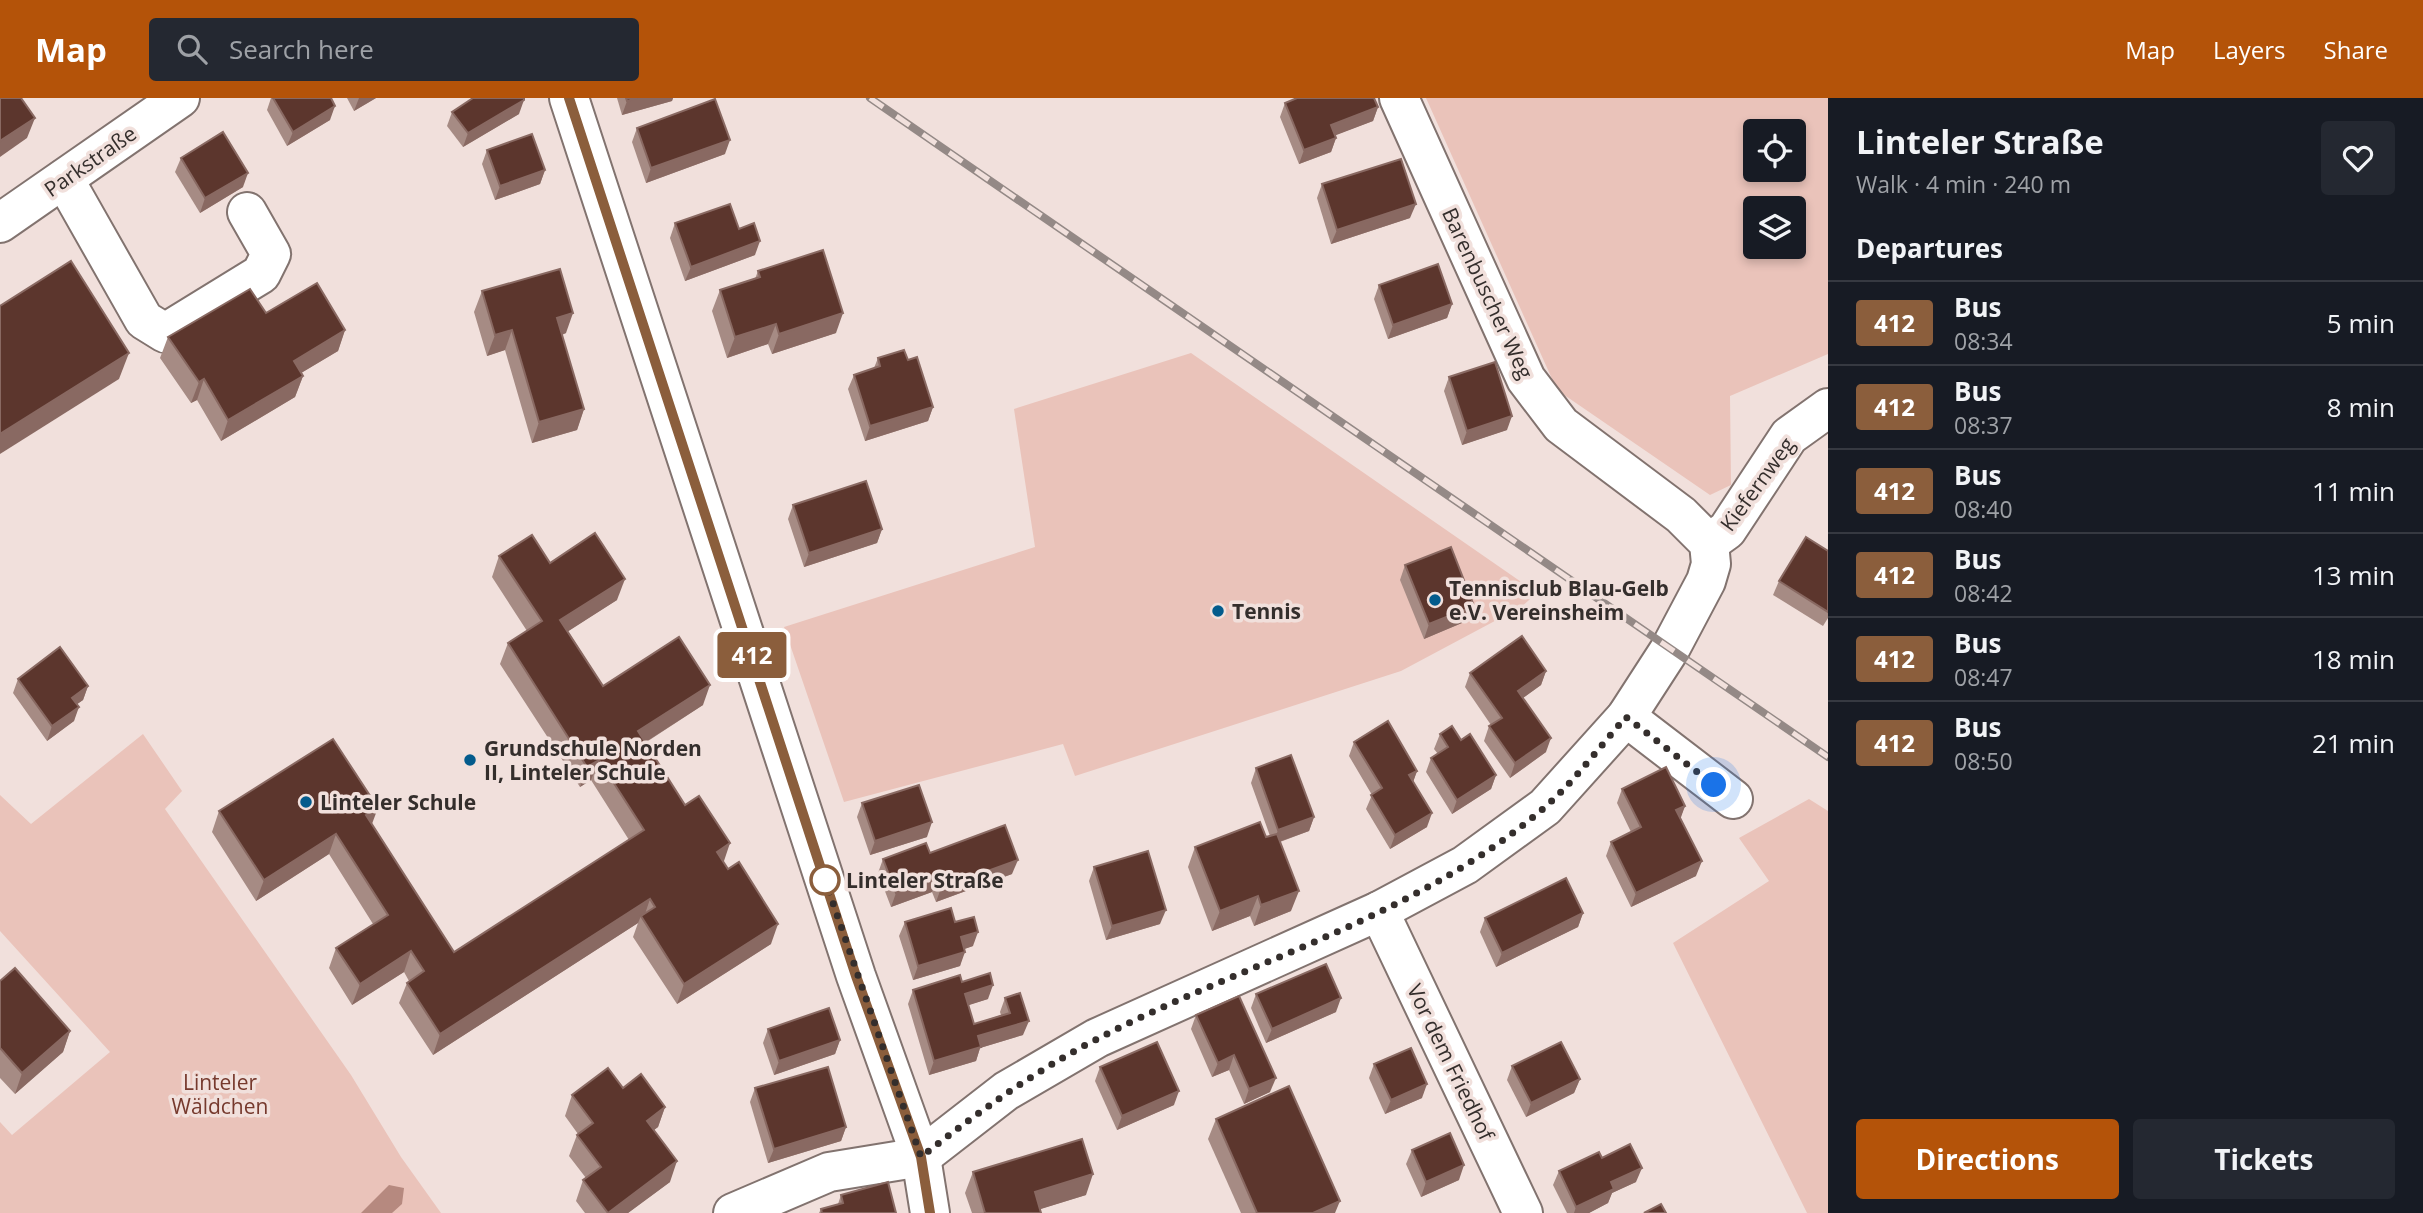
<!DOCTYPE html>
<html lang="en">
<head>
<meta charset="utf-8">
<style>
	:root { --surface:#171b24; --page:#242831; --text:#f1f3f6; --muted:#9ea1a6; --line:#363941; --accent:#b45309 }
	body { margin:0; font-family:"Open Sans",sans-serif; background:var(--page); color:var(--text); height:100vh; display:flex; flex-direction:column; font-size:26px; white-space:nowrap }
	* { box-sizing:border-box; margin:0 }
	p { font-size:23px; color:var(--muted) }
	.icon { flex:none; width:38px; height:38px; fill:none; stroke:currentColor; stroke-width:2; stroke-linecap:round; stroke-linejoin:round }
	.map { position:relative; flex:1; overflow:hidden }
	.sheet { display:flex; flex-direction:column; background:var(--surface); width:595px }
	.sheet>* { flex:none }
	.badge { padding:0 14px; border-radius:5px; font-size:24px; line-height:46px }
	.buttons { position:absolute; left:1743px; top:21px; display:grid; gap:14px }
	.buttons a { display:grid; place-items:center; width:63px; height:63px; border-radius:7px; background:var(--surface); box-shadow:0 4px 10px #0003; font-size:35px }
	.you { position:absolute; width:35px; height:35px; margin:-18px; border:5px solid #fff; border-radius:50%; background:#1a73e8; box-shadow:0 0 0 10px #1a73e833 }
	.map>.badge { position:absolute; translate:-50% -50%; box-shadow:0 0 0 4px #fff }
	h2 { padding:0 28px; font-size:26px; line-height:63px }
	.round { display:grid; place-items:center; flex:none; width:74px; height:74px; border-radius:7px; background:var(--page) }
	.summary { display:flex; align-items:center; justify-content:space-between; height:119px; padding:0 28px }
	h1 { font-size:33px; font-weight:700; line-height:52px }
	.primary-button { display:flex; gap:14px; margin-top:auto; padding:14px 28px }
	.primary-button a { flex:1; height:80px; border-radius:7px; background:var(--accent); color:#fff; font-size:28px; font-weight:700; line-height:80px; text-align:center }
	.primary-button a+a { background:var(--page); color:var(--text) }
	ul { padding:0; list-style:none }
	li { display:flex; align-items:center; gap:21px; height:84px; padding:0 28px; border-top:2px solid var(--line) }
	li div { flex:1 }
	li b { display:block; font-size:26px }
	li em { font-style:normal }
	li .badge { min-width:77px; font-weight:700; text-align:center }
	header { display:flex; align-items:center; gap:42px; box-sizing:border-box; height:98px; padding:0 35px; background:var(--accent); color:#fff }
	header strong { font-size:33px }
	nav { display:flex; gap:38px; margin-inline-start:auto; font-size:24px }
	.search { width:490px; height:63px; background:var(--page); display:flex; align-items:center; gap:18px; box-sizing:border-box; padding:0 24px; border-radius:7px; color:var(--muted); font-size:26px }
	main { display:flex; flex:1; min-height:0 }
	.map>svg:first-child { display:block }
	.green { fill:#eac3ba; fill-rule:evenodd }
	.water { fill:#b6897f }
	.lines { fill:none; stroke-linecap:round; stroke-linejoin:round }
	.minor-casing { stroke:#82736f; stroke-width:42 }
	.minor { stroke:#fff; stroke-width:38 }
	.rail-casing { stroke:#948986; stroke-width:8 }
	.rail { stroke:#f1e0dc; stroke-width:5; stroke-dasharray:16; stroke-linecap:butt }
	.wall { fill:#a68b84 }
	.shaded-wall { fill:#896962 }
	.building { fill:#5c362d; stroke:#896962; stroke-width:2 }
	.line-casing { stroke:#fff; stroke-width:16 }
	.line { stroke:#8b5e3c; stroke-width:10 }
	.walk { stroke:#342e2c; stroke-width:7; stroke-dasharray:0 12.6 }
	.poi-dot { fill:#035b8c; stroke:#f1e0dc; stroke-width:2.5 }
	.stop-dot { fill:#fff; stroke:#8b5e3c; stroke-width:3.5 }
	.labels { text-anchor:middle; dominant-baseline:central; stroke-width:7; stroke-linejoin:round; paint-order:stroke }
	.street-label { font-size:21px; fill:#342e2c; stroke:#f1e0dc }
	.poi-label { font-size:21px; font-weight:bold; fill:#342e2c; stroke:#f1e0dc; text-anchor:start }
	.stop-label { font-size:21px; font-weight:bold; fill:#342e2c; stroke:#f1e0dc; text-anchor:start }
	.park-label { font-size:21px; fill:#76392d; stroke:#f1e0dc }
</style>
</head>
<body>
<header>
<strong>Map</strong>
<div class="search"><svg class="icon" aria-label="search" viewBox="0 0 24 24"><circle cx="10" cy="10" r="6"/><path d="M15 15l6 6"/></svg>Search here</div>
<nav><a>Map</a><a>Layers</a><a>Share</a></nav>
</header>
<main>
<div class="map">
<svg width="1828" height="1115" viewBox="0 0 1828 1115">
	<rect width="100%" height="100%" fill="#f1e0dc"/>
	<g class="green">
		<path d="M1426,0H1828V256L1730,298L1731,387L1710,397L1557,292ZM1755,33H1794V72H1755ZM1755,110H1794V149H1755Z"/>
		<path d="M1191,255L1537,495L1521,509L1401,573L1075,678L1063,646L844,704L784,529L1035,449L1014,311Z"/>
		<path d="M143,636L182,693L165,711L351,977L401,1059L441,1115H0V1024L12,1037L110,954L0,833V697L31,726Z"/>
		<path d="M1809,701L1828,713V1115H1807L1673,845L1769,783L1739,740Z"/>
	</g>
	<path class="water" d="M389,1087L404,1090L402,1106L392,1115H361Z"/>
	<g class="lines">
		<g class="minor-casing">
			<g id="minor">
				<path d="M569,0L856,878L921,1059L930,1115"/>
				<path d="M64,81L144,222L165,235L261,176L271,156L247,114"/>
				<path d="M0,125L180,0"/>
				<path d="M1709,445L1727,432L1789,338L1828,310"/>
				<path d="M1626,619L1733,701"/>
				<path d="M1379,813L1523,1115"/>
				<path d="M733,1115L829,1074L921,1059L1006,993L1097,940L1379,813L1465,767L1545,709L1626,619L1670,551L1706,483L1711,466L1709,445L1681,417L1561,327L1526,281L1399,0"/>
			</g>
		</g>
		<use href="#minor" class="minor"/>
		<g class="rail-casing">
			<path id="rail" d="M870,0L1828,659"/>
		</g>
		<use href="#rail" class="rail"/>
	</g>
	<g class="wall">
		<path d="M271,0H331L330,22L287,48L267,12Z"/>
		<path d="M347,0H376L354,13Z"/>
		<path d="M617,0H673L672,3L622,17Z"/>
		<path d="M1285,5L1378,9L1373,23L1335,37L1336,40L1331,54L1299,66L1280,19Z"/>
		<path d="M452,14L519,16L463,49L447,28Z"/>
		<path d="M637,30L725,56L646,85L632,44Z"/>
		<path d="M487,52L545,72L540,86L495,102L482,66Z"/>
		<path d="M181,60L243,89L200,115L175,74Z"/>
		<path d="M1322,86L1410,120L1331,146L1317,100Z"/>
		<path d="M675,125L739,131L755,157L685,183L670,140Z"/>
		<path d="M758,173L836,235L772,256L768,246L727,260L712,213L720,192L755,181Z"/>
		<path d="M1379,187L1452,206L1447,220L1388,241L1374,201Z"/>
		<path d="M482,193L566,235L562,237L584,311L577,332L532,345L505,252L487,258L474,214Z"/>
		<path d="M266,215L345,232L338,253L301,275L303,278L295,299L221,343L197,302L191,305L160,260L168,239Z"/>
		<path d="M878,260L908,262L933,309L928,323L865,343L848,291L854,277L874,270Z"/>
		<path d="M1449,279L1507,332L1462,347L1444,293Z"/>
		<path d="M793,407L882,431L877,445L804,469L788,421Z"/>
		<path d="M1828,453V520L1823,528L1773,497L1779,483Z"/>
		<path d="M499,458L550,465L617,502L568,533L603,588L703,607L645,645L723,765L771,846L677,906L633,839L638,825L433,957L399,905L407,885L409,883L404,874L352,907L329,870L336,850L373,826L329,756L256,803L212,734L219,713L372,726L454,854L629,742L591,682L580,689L500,566L508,545L527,533L492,479Z"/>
		<path d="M1405,467L1474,508L1469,522L1424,541L1400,482Z"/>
		<path d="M1546,573L1541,587L1523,600L1546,654L1510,680L1484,643L1489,628L1491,627L1465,589L1470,575Z"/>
		<path d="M18,581L88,588L83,602L77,606L74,623L47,643L13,595Z"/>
		<path d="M1440,636L1461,642L1496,677L1491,691L1452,716L1426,674L1431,660L1438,656L1434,651Z"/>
		<path d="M1354,644L1417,673L1413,684L1427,729L1390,751L1366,711L1372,697L1349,658Z"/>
		<path d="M1256,670L1314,719L1309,733L1280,744L1291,813L1254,828L1250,818L1212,833L1188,769L1195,749L1266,739L1270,738L1251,685Z"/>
		<path d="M1622,691L1685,708L1680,720L1696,778L1631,809L1606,758L1611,744L1631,734L1617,705Z"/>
		<path d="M862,705L927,739L870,757L857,719Z"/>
		<path d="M930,755L1012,776L936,804L932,794L891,809L878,775L883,761Z"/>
		<path d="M1094,769L1160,826L1106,842L1089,783Z"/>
		<path d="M1583,815L1578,829L1496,869L1480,834L1485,820Z"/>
		<path d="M905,824H955L973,848L964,851L960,868L913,882L899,838Z"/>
		<path d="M0,883L70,933L63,954L15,996L0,980Z"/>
		<path d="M962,884L988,901L968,907L974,926L1001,917L1000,914L1005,900L1023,937L980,950L976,963L929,977L908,906L913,892Z"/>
		<path d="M1256,896L1336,914L1266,945L1251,910Z"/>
		<path d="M1196,917L1270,994L1244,1006L1229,972L1212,979L1191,931Z"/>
		<path d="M768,931L840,942L835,956L774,977L763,945Z"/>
		<path d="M1374,966L1422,1000L1385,1016L1369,980Z"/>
		<path d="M1512,968L1580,981L1574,995L1526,1019L1507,982Z"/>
		<path d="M1100,969L1174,1007L1117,1032L1095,983Z"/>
		<path d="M623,990L665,1009L658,1029L654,1032L670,1084L628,1115H585L576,1103L583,1082L586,1080L569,1058L577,1037L578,1036L565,1018L572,997Z"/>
		<path d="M755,990L846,1029L841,1043L768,1065L750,1004Z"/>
		<path d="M1216,1021L1335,1115H1241L1208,1041Z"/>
		<path d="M1412,1052L1459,1082L1421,1099L1406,1066Z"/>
		<path d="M1559,1073L1636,1084L1612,1095L1608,1105L1589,1115H1567L1553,1087Z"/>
		<path d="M973,1074L1086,1097L1040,1111L1041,1115H972L965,1095Z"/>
		<path d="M841,1097L896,1115H819L821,1111L838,1106Z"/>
	</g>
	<g class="shaded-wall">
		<path d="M359,0H376L354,13Z"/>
		<path d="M637,0H673L672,3L622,17L627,3Z"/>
		<path d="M524,2L519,16L463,49L468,35Z"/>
		<path d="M335,8L330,22L287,48L293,34Z"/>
		<path d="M1378,9L1373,23L1326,41L1331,27Z"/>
		<path d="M35,20L27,40L0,59V43Z"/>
		<path d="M1336,40L1331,54L1299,66L1304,52Z"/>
		<path d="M730,42L725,56L646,85L651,70Z"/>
		<path d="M545,72L540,86L495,102L500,88Z"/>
		<path d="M248,75L243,89L200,115L205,100Z"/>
		<path d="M1416,106L1410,120L1331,146L1337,132Z"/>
		<path d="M760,143L755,157L685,183L691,169Z"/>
		<path d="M1452,206L1447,220L1388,241L1393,227Z"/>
		<path d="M573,215L566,235L550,241L557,220Z"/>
		<path d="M843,215L836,235L772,256L779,236Z"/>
		<path d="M776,226L768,246L727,260L735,239Z"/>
		<path d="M345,232L338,253L286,284L294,263Z"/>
		<path d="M512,232L505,252L487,258L495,237Z"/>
		<path d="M129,255L119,281L0,356V336Z"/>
		<path d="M303,278L295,299L221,343L228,322Z"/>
		<path d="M204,281L197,302L191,305L199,284Z"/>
		<path d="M933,309L928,323L865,343L870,328Z"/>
		<path d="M584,311L577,332L532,345L539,324Z"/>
		<path d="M1512,318L1507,332L1462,347L1467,333Z"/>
		<path d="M882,431L877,445L804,469L809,455Z"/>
		<path d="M625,481L617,502L553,543L560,522Z"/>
		<path d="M1474,508L1469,522L1424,541L1429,526Z"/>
		<path d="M1546,573L1541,587L1513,607L1518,593Z"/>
		<path d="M710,587L703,607L630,654L638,633Z"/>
		<path d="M88,588L83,602L66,614L72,600Z"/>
		<path d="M79,609L74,623L47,643L52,628Z"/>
		<path d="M1551,640L1546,654L1510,680L1515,665Z"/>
		<path d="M599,662L591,682L580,689L587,669Z"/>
		<path d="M1417,673L1412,687L1409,677Z"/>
		<path d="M1496,677L1491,691L1452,716L1457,702Z"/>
		<path d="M1685,708L1680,722L1676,712Z"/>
		<path d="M378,710L370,731L366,717Z"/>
		<path d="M1432,715L1427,729L1390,751L1395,737Z"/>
		<path d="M1314,719L1309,733L1273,746L1278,732Z"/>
		<path d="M932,724L927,739L870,757L875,743Z"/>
		<path d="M336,736L329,756L256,803L264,782Z"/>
		<path d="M730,745L723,766L717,754Z"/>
		<path d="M1018,762L1012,776L936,804L941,790Z"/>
		<path d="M1702,763L1696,778L1631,809L1636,795Z"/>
		<path d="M937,779L932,794L891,809L896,795Z"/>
		<path d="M1299,793L1291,813L1254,828L1261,807Z"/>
		<path d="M1258,798L1250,818L1212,833L1220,813Z"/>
		<path d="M650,801L643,822L641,818L638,825L433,957L440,936Z"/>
		<path d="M1166,812L1160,826L1106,842L1112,828Z"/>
		<path d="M1583,815L1578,829L1496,869L1502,855Z"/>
		<path d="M778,826L771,846L677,906L684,886Z"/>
		<path d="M978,834L973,848L956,854L961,839Z"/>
		<path d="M411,853L404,874L352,907L360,886Z"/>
		<path d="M965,854L960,868L913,882L918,868Z"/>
		<path d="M993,887L988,901L960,910L965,896Z"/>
		<path d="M1341,900L1336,914L1266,945L1272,931Z"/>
		<path d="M1029,923L1023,937L980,950L976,963L929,977L934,963L978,938Z"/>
		<path d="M70,933L63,954L15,996L22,975Z"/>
		<path d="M840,942L835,956L774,977L779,963Z"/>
		<path d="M1234,957L1229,972L1212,979L1218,965Z"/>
		<path d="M1276,980L1270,994L1244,1006L1249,991Z"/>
		<path d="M1580,981L1574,995L1526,1019L1531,1005Z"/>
		<path d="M1427,986L1422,1000L1385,1016L1391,1002Z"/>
		<path d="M1179,993L1174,1007L1117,1032L1122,1018Z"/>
		<path d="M665,1009L658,1029L639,1043L647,1023Z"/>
		<path d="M846,1029L841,1043L768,1065L774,1051Z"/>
		<path d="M677,1063L670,1084L628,1115H608Z"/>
		<path d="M1464,1067L1459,1082L1421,1099L1426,1084Z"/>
		<path d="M1642,1070L1636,1084L1612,1095L1608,1105L1589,1115H1574L1576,1109L1611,1084Z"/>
		<path d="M1093,1076L1086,1097L1028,1115L1035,1094Z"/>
		<path d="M1340,1103L1335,1115H1313Z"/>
	</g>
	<g class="building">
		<path d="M0,0H21L35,20L0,43Z"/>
		<path d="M273,0H331L335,8L293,34Z"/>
		<path d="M473,0H524V2L468,35L452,14Z"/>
		<path d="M626,0H637L627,3Z"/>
		<path d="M1297,0H1374L1378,9L1331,27L1336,40L1304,52L1285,5Z"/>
		<path d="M715,1L730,42L651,70L637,30Z"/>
		<path d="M223,34L248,75L205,100L181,60Z"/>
		<path d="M532,36L545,72L500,88L487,52Z"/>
		<path d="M1401,61L1416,106L1337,132L1322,86Z"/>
		<path d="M730,106L739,131L754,125L760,143L691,169L675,125Z"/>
		<path d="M823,152L843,215L779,236L776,226L735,239L720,192L760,179L758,173Z"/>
		<path d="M71,163L129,255L0,336V208Z"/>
		<path d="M1438,166L1452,206L1393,227L1379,187Z"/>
		<path d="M560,171L573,215L557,220L584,311L539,324L512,232L495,237L482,193Z"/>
		<path d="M317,185L345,232L294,263L303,278L228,322L204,281L199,284L168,239L250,191L266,215Z"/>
		<path d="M904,252L908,262L917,259L933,309L870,328L854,277L880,268L878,260Z"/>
		<path d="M1495,264L1512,318L1467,333L1449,279Z"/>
		<path d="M866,383L882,431L809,455L793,407Z"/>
		<path d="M595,435L625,481L560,522L603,588L679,539L710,587L638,633L685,707L699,698L730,745L717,754L728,771L739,764L778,826L684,886L641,818L655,809L650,801L440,936L407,885L424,873L411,853L360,886L336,850L388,817L336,736L264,782L219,713L333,641L378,710L366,717L454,854L644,732L599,662L587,669L508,545L542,523L499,458L532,437L550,465Z"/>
		<path d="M1806,439L1828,453V514L1779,483Z"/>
		<path d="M1451,449L1474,508L1429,526L1405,467Z"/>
		<path d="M1522,538L1546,573L1518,593L1551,640L1515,665L1489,628L1502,620L1470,575Z"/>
		<path d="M60,549L88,588L72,600L79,609L52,628L18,581Z"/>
		<path d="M1388,623L1417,673L1409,677L1432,715L1395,737L1371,697L1382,690L1354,644Z"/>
		<path d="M1452,628L1461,642L1470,636L1496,677L1457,702L1431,660L1448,649L1440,636Z"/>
		<path d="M1291,657L1314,719L1278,732L1256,670Z"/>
		<path d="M1666,669L1685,708L1676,712L1702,763L1636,795L1611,744L1641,729L1622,691Z"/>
		<path d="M919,687L932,724L875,743L862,705Z"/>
		<path d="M1260,724L1266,739L1277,736L1299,793L1261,807L1258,798L1220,813L1195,749Z"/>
		<path d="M1005,727L1018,762L941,790L937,779L896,795L883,761L926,745L930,755Z"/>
		<path d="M1148,753L1166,812L1112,828L1094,769Z"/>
		<path d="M1566,780L1583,815L1502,855L1485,820Z"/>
		<path d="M951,810L955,824L974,819L978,834L961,839L965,854L918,868L905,824Z"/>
		<path d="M1326,866L1341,900L1272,931L1256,896Z"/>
		<path d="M15,870L70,933L22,975L0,950V883Z"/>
		<path d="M990,875L993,887L965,896L974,926L1010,915L1005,900L1020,895L1029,923L978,938L981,949L934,963L913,892L960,877L962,884Z"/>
		<path d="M1239,898L1276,980L1249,991L1234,957L1218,965L1196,917Z"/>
		<path d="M829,910L840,942L779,963L768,931Z"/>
		<path d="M1157,944L1179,993L1122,1018L1100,969Z"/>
		<path d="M1561,944L1580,981L1531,1005L1512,968Z"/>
		<path d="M1411,950L1427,986L1391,1002L1374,966Z"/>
		<path d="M828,969L846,1029L774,1051L755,990Z"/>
		<path d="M608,970L623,990L641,976L665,1009L647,1023L677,1063L608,1115L583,1082L601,1069L577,1037L593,1025L572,997Z"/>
		<path d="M1289,988L1340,1103L1313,1115H1257L1216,1021Z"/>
		<path d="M1450,1035L1464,1067L1426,1084L1412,1052Z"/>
		<path d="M1082,1041L1093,1076L1035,1094L1041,1115H985L973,1074Z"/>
		<path d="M1630,1046L1642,1070L1611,1084L1614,1091L1576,1109L1559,1073L1599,1054L1602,1060Z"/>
		<path d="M888,1084L896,1115H822L821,1111L843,1105L841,1097Z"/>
		<path d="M1661,1106L1666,1115H1644Z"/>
	</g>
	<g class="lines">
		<g class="line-casing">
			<path id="line" d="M569,0L856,878L921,1059L930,1115"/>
		</g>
		<use href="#line" class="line"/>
		<path class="walk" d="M825,782L921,1059C977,1015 1033,974 1097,941C1245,864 1416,820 1544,710C1574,684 1600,648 1626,619L1714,687"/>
	</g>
	<g class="poi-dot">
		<circle cx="1435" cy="502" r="7"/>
		<circle cx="1218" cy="513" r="7"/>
		<circle cx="470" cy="662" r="7"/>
		<circle cx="306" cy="704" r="7"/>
	</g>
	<circle class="stop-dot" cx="825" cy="782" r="14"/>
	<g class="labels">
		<g class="street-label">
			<text transform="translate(90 63) rotate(-35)">Parkstraße</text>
			<text transform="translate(1488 195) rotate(65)">Barenbuscher Weg</text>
			<text transform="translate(1757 386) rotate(-54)">Kiefernweg</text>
			<text transform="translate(1451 964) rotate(64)">Vor dem Friedhof</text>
		</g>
		<g class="poi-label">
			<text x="1449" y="490">Tennisclub Blau-Gelb<tspan x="1449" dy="24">e.V. Vereinsheim</tspan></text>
			<text x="1232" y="513">Tennis</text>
			<text x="484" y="650">Grundschule Norden<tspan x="484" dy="24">II, Linteler Schule</tspan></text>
			<text x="320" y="704">Linteler Schule</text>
		</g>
		<g class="stop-label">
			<text x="846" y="782">Linteler Straße</text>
		</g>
		<g class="park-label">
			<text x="220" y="984">Linteler<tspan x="220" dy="24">Wäldchen</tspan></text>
		</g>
	</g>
</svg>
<div class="buttons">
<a><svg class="icon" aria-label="locate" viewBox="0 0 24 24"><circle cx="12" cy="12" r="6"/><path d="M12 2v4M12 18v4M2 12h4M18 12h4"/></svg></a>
<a><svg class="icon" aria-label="layers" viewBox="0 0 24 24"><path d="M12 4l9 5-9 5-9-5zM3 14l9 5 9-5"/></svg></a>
</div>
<div class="you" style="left:1714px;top:687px"></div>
<b class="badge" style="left:752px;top:557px;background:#8b5e3c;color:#fff">412</b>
</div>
<section class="sheet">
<div class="summary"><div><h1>Linteler Straße</h1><p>Walk · 4 min · 240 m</p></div><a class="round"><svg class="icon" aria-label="heart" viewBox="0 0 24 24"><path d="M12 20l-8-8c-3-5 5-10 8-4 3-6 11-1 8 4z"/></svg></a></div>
<h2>Departures</h2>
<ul>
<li><span class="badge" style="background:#8b5e3c;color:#fff">412</span><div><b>Bus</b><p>08:34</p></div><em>5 min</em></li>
<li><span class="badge" style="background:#8b5e3c;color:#fff">412</span><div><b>Bus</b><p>08:37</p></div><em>8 min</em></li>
<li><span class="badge" style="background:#8b5e3c;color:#fff">412</span><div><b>Bus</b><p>08:40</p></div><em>11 min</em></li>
<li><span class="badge" style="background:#8b5e3c;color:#fff">412</span><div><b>Bus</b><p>08:42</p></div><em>13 min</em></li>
<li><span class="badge" style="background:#8b5e3c;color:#fff">412</span><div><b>Bus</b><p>08:47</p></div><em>18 min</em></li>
<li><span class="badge" style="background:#8b5e3c;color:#fff">412</span><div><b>Bus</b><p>08:50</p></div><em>21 min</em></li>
</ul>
<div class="primary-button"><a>Directions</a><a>Tickets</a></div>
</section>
</main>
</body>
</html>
